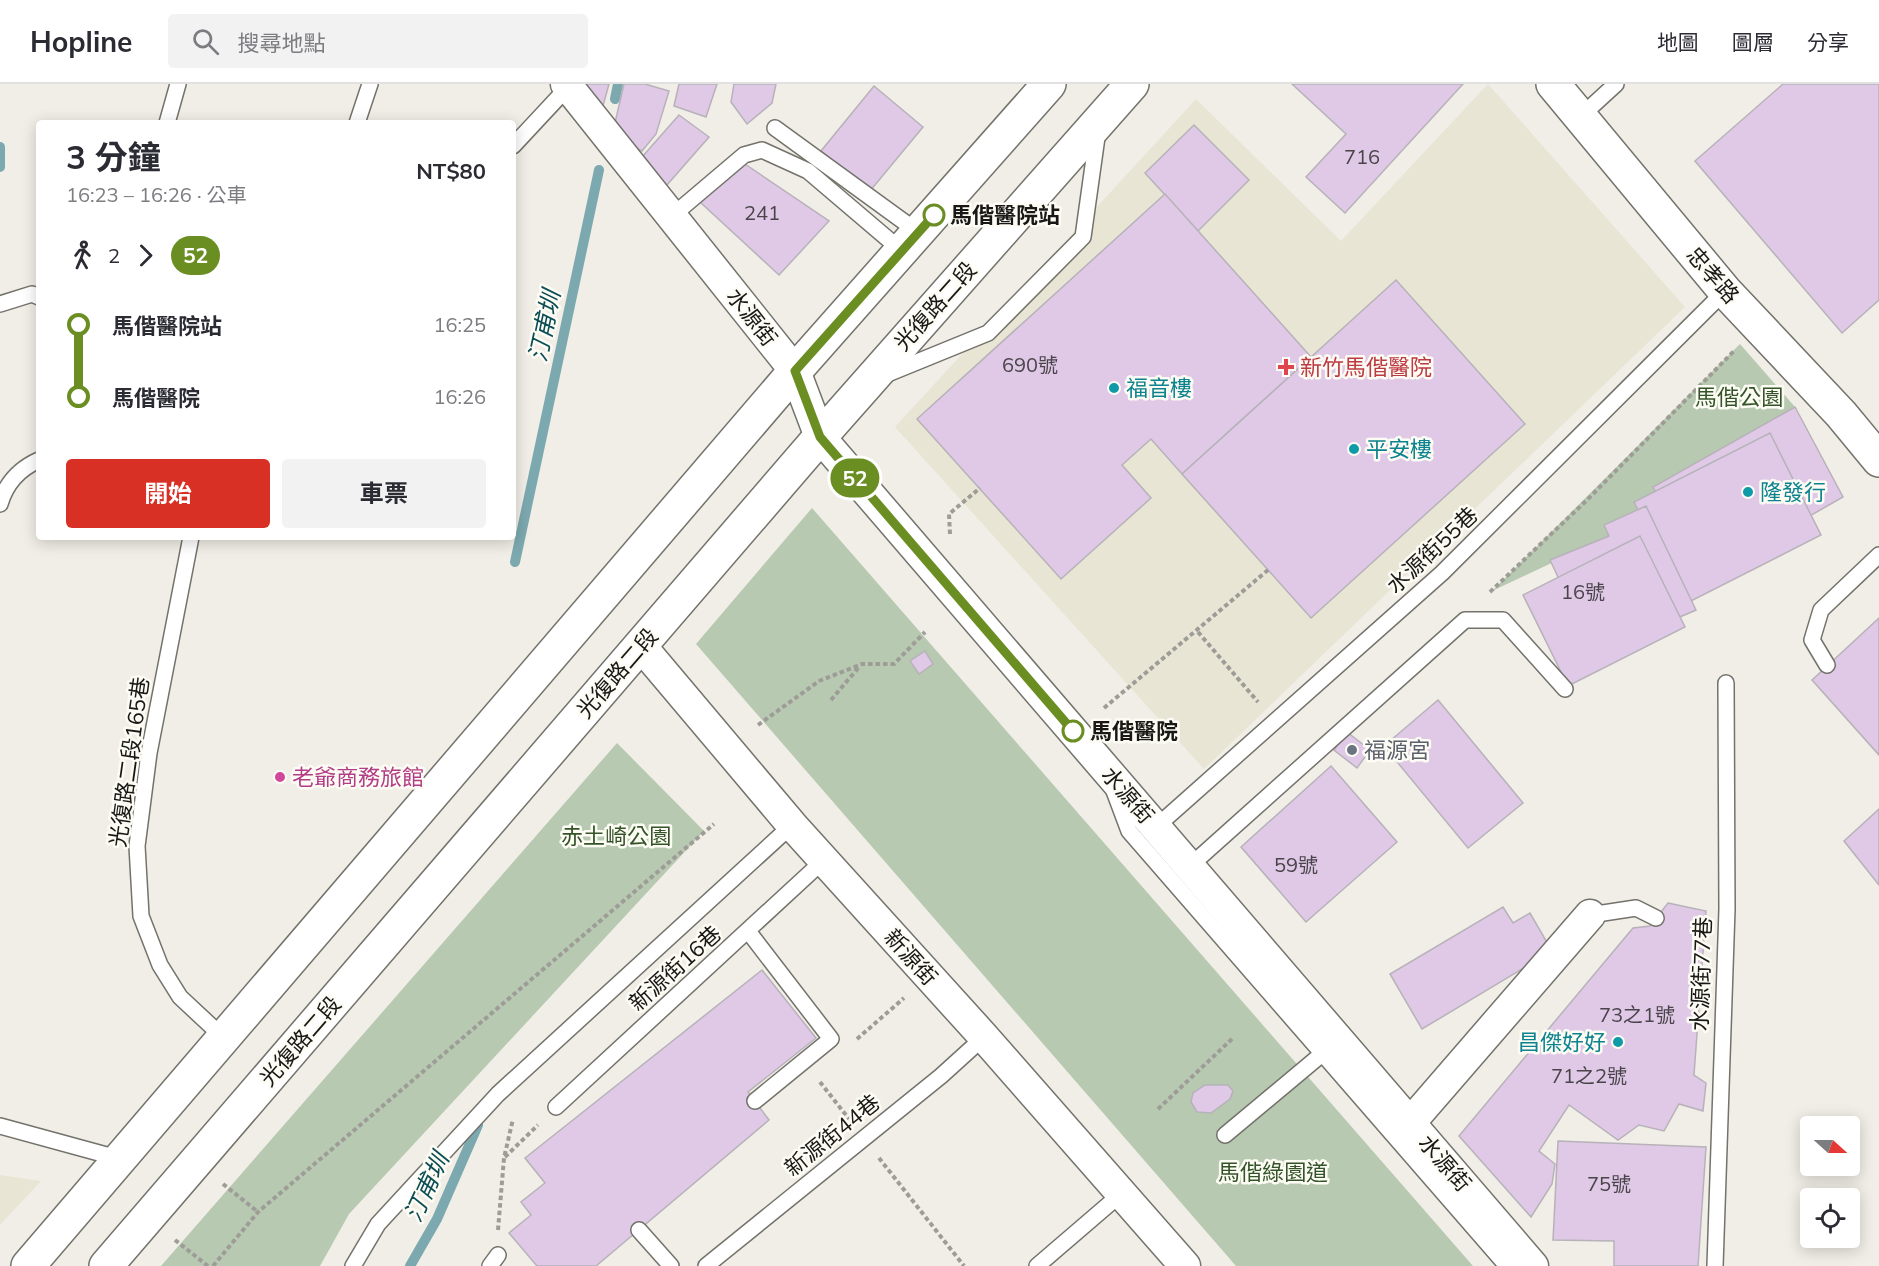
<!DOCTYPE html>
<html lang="zh-TW">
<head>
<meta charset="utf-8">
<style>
	:root { --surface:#fff; --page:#f2f2f3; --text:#2b2b33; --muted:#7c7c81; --line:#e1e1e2; --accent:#d93025 }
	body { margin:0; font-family:Mulish,"Noto Sans TC",sans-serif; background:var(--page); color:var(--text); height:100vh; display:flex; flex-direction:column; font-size:22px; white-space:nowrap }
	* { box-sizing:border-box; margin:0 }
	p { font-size:20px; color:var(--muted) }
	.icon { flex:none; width:33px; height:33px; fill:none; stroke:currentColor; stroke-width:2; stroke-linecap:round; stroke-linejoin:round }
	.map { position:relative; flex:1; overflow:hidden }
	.sheet { position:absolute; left:36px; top:36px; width:480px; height:420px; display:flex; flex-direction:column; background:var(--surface); border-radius:6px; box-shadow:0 3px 15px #0003 }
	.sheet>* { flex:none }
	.badge { padding:0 12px; border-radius:20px; font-size:21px; line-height:39px }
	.needle { width:39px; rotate:111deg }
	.controls { position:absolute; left:1800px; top:1032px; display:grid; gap:12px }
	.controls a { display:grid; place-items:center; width:60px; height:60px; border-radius:6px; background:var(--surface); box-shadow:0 3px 15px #0003; font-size:30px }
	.map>.badge { position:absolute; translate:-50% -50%; box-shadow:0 0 0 3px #fff }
	.legs { display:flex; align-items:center; gap:9px; height:66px; padding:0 30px; font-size:20px }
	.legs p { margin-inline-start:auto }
	.overview { display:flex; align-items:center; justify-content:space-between; height:102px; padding:0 30px }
	h1 { font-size:33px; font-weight:700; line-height:45px }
	.action { display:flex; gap:12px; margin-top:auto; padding:12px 30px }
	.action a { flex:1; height:69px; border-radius:6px; background:var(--accent); color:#fff; font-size:24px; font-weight:700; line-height:69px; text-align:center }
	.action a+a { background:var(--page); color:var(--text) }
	ul { padding:0 30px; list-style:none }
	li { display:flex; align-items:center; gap:21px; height:72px; font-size:22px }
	li i { display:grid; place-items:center; width:9px; height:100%; margin:0 8px; background:currentColor }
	li i::after { content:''; width:15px; height:15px; margin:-8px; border:4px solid; border-radius:50%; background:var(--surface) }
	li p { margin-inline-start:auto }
	li:first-child i { background:linear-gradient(#0000 50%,currentColor 0) }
	li:last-child i { background:linear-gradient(currentColor 50%,#0000 0) }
	header { display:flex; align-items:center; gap:36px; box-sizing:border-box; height:84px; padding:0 30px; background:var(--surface); border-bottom:2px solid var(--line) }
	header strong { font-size:28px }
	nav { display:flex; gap:33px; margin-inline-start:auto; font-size:21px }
	.search { width:420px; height:54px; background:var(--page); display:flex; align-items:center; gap:15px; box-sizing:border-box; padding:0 21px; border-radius:6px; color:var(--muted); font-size:22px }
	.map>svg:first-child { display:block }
	.built { fill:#e8e5d5 }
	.green { fill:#b7c9b1 }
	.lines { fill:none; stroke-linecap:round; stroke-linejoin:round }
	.stream { stroke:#7ca8af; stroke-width:10 }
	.building { fill:#dfc9e7; stroke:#b7b2b9; stroke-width:1.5 }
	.lane-casing { stroke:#73726b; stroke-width:18 }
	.street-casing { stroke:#73726b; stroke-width:33 }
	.secondary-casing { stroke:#73726b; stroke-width:36 }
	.path { stroke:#9e9c97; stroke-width:4; stroke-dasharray:4.5 3; stroke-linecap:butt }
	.lane { stroke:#fff; stroke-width:15 }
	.street { stroke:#fff; stroke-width:30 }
	.secondary { stroke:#fff; stroke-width:33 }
	.line-1-casing { stroke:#fff; stroke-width:14 }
	.line-1 { stroke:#6b8e23; stroke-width:9 }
	.stop-1-dot { fill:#fff; stroke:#6b8e23; stroke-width:3 }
	.health-dot { fill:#e0444e; stroke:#fdfcf4; stroke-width:2 }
	.culture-dot { fill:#0f9aa8; stroke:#fdfcf4; stroke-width:2 }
	.worship-dot { fill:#6b7280; stroke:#fdfcf4; stroke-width:2 }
	.hotel-dot { fill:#d1479c; stroke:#fdfcf4; stroke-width:2 }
	.labels { text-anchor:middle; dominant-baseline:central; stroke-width:5; stroke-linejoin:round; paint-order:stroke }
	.number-label { font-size:20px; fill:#4a444a }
	.stop-label { font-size:22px; font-weight:bold; fill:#191816; stroke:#fdfcf4; text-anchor:start }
	.street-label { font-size:22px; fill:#191816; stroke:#fdfcf4 }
	.health-label { font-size:22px; fill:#be3a42; stroke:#fdfcf4; text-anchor:start }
	.culture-label { font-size:22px; fill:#0d838f; stroke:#fdfcf4; text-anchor:start }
	.park-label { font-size:22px; fill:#345328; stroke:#fdfcf4 }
	.worship-label { font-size:22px; fill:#5b616d; stroke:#fdfcf4; text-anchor:start }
	.hotel-label { font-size:22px; fill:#b23c85; stroke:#fdfcf4; text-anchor:start }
	.water-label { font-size:24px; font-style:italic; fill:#0b4d56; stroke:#fdfcf4 }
</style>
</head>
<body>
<header>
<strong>Hopline</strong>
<div class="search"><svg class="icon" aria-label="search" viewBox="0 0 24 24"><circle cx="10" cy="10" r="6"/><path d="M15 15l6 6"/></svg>搜尋地點</div>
<nav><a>地圖</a><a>圖層</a><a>分享</a></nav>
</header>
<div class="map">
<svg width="1879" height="1182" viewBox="0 0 1879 1182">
	<rect width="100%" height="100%" fill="#f0eee6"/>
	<g class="built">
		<path d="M1488,0L1685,223L1204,685L895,343L1196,15L1341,157Z"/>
		<path d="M0,1091L41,1097L0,1141Z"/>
	</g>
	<g class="green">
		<path d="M1740,260L1795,323L1653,403L1660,417L1604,441L1609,452L1492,507Z"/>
		<path d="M812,424L1473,1182H1236L696,560Z"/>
		<path d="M617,659L704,747L349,1130L320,1182H161Z"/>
	</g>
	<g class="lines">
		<g class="stream">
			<path d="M615,15L618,0"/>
			<path d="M0,63V83"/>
			<path d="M515,478L599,86"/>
			<path d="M410,1182L437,1135L478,1041"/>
		</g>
	</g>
	<g class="building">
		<path d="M584,0H609L601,29Z"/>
		<path d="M624,0H645L669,7L656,50L642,67L630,61L614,43Z"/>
		<path d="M679,0H717L706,33L674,22Z"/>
		<path d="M734,0H776L772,19L747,40L731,18Z"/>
		<path d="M1292,0H1463L1345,129L1306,93L1346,50Z"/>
		<path d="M1783,0H1879V216L1842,249L1695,77Z"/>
		<path d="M874,2L923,43L870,107L821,67Z"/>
		<path d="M679,31L709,53L666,102L642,73Z"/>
		<path d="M1194,41L1249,96L1198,147L1145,89Z"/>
		<path d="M745,80L829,137L779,191L700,118Z"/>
		<path d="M1165,110L1311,273L1182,390L1151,355L1122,381L1151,414L1061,495L917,335Z"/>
		<path d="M1396,196L1525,340L1311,534L1182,390Z"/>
		<path d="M1795,323L1843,413L1701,494L1653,403Z"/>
		<path d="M1770,349L1821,451L1685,520L1634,418Z"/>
		<path d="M1646,422L1696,526L1594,570L1550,476L1609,452L1604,441Z"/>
		<path d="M1640,452L1685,543L1568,602L1523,511Z"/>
		<path d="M1879,534V671L1812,596Z"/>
		<path d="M925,567L933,580L919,590L910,577Z"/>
		<path d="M1438,616L1523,719L1468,764L1384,662Z"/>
		<path d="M1347,648L1370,666L1357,684L1334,666Z"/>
		<path d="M1331,682L1397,758L1306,838L1241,763Z"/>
		<path d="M1879,725V801L1844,757Z"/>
		<path d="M1668,819L1706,827L1694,991L1706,999L1703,1027L1679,1020L1664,1047L1639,1041L1618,1056L1569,1021L1539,1067L1555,1080L1552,1100L1531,1133L1459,1052L1633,844L1650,842Z"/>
		<path d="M1503,823L1513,839L1530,829L1552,867L1422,945L1390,890Z"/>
		<path d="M762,886L816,954L748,1008L769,1036L596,1182H537L509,1149L531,1131L521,1118L545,1099L525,1074Z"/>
		<path d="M1205,1001H1228L1233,1007L1230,1015L1211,1029L1197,1028L1191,1018L1193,1009Z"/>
		<path d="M1558,1057L1706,1063L1698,1182H1614V1157L1553,1156Z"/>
	</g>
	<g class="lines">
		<g class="lane-casing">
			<g id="lane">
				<path d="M1580,33L1616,0"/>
				<path d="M167,39L178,0"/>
				<path d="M357,39L370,0"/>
				<path d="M775,44L918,148"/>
				<path d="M513,62L568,3"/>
				<path d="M672,132L744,71L762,66L808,87L902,167"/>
				<path d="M0,220L32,210L39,213"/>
				<path d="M885,291L988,249L1083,153L1098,46"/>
				<path d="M0,420C6,399 19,385 39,376"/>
				<path d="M191,453L149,669L137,762L141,832L160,881L180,913L225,955"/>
				<path d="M1827,581L1812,556L1821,526L1879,471"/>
				<path d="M1114,707L1129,747L1507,1182"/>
				<path d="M1156,743L1442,489L1725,207"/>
				<path d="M1190,782L1465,536H1503L1565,605"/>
				<path d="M1590,831L1636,824L1656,834"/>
				<path d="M748,847L831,955L755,1017"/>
				<path d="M556,1023L824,776"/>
				<path d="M0,1042L121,1075"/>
				<path d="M1225,1051L1322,970"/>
				<path d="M639,1146L671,1182"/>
				<path d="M353,1182L378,1140L498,1010L792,741"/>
				<path d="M490,1182L498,1171"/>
				<path d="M706,1182L941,992L984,953"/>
				<path d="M1037,1182L1122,1109"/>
				<path d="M1715,1182L1727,825L1726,599"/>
			</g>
		</g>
		<g class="street-casing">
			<g id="street">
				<path d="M566,0L795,287L820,353L1533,1182"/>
				<path d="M641,562L792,741L984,953L1185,1182"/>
				<path d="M1410,1039L1590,831"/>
			</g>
		</g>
		<g class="secondary-casing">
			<g id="secondary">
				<path d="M1553,0L1725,207L1841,330L1879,376"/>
				<path d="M28,1182L795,287L1049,0"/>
				<path d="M106,1182L820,353L1132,0"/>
			</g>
		</g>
		<g class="path">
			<path d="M950,450L949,430L980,404"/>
			<path d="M1490,508L1586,417L1734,267"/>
			<path d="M1198,548L1258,618"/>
			<path d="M831,616L859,583"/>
			<path d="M1104,624L1268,486"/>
			<path d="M758,641L819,597L862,580H894L925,548"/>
			<path d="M857,955L904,914"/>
			<path d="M820,998L849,1035"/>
			<path d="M1158,1025L1233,954"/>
			<path d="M505,1073L538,1041"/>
			<path d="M879,1074L964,1182"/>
			<path d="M223,1100L258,1128"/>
			<path d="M498,1146L504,1074L513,1035"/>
			<path d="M175,1156L208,1182"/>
			<path d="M213,1182L258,1128L714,740"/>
		</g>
		<use href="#lane" class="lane"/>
		<use href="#street" class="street"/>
		<use href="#secondary" class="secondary"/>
	</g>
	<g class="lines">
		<g class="line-1-casing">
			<path id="line-1" d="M934,131L795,287L820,353L1073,647"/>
		</g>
		<use href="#line-1" class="line-1"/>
	</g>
	<g class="stop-1-dot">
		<circle cx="934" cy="131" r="10"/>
		<circle cx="1073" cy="647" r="10"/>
	</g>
	<path class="health-dot" d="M1283 274h6v6h6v6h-6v6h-6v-6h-6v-6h6z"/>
	<g class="culture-dot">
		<circle cx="1114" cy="304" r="6"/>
		<circle cx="1354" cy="365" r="6"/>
		<circle cx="1748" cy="408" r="6"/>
		<circle cx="1618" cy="958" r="6"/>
	</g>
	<circle class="worship-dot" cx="1352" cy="666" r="6"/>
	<circle class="hotel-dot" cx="280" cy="693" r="6"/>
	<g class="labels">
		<g class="number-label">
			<text x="1362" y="72">716</text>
			<text x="762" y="128">241</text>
			<text x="1030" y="280">690號</text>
			<text x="1583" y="507">16號</text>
			<text x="1296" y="780">59號</text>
			<text x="1637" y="930">73之1號</text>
			<text x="1589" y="991">71之2號</text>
			<text x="1609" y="1099">75號</text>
		</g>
		<g class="stop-label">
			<text x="950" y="131">馬偕醫院站</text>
			<text x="1090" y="647">馬偕醫院</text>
		</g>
		<g class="street-label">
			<text transform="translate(1713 191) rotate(49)">忠孝路</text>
			<text transform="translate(935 222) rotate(-48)">光復路二段</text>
			<text transform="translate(752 233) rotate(52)">水源街</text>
			<text transform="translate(1432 466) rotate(-43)">水源街55巷</text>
			<text transform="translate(617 589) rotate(-49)">光復路二段</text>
			<text transform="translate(129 678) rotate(-82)">光復路二段165巷</text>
			<text transform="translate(1128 711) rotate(49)">水源街</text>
			<text transform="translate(911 873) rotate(48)">新源街</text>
			<text transform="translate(675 884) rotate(-42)">新源街16巷</text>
			<text transform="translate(1701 890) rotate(-88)">水源街77巷</text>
			<text transform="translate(300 957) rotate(-49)">光復路二段</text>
			<text transform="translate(832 1051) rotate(-39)">新源街44巷</text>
			<text transform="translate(1445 1079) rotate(49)">水源街</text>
		</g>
		<g class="health-label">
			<text x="1300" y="283">新竹馬偕醫院</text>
		</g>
		<g class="culture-label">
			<text x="1126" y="304">福音樓</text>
			<text x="1366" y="365">平安樓</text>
			<text x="1760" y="408">隆發行</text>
			<text x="1606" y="958" text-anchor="end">昌傑好好</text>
		</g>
		<g class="park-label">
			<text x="1739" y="313">馬偕公園</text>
			<text x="616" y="752">赤土崎公園</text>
			<text x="1273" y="1088">馬偕綠園道</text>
		</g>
		<g class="worship-label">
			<text x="1364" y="666">福源宮</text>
		</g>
		<g class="hotel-label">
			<text x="292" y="693">老爺商務旅館</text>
		</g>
		<g class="water-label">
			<text transform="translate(544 242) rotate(-78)">汀甫圳</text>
			<text transform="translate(426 1103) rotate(-65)">汀甫圳</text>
		</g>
	</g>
</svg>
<div class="controls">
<a><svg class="needle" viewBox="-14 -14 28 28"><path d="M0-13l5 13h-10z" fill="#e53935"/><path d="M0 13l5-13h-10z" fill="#7c7c81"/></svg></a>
<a><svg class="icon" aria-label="locate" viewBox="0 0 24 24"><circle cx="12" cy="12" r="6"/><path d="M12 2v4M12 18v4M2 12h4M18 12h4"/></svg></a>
</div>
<b class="badge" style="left:855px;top:394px;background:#6b8e23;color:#fff">52</b>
<section class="sheet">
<div class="overview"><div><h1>3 分鐘</h1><p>16:23 – 16:26 · 公車</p></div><b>NT$80</b></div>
<div class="legs"><svg class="icon" aria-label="walk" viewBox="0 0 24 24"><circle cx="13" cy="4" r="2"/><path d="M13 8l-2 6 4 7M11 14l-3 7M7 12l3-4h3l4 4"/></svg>2<svg class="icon" aria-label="forward" viewBox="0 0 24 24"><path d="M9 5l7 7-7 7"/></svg><b class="badge" style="background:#6b8e23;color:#fff">52</b></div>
<ul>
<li><i style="color:#6b8e23"></i><b>馬偕醫院站</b><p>16:25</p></li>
<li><i style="color:#6b8e23"></i><b>馬偕醫院</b><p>16:26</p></li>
</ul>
<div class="action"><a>開始</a><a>車票</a></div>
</section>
</div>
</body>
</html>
